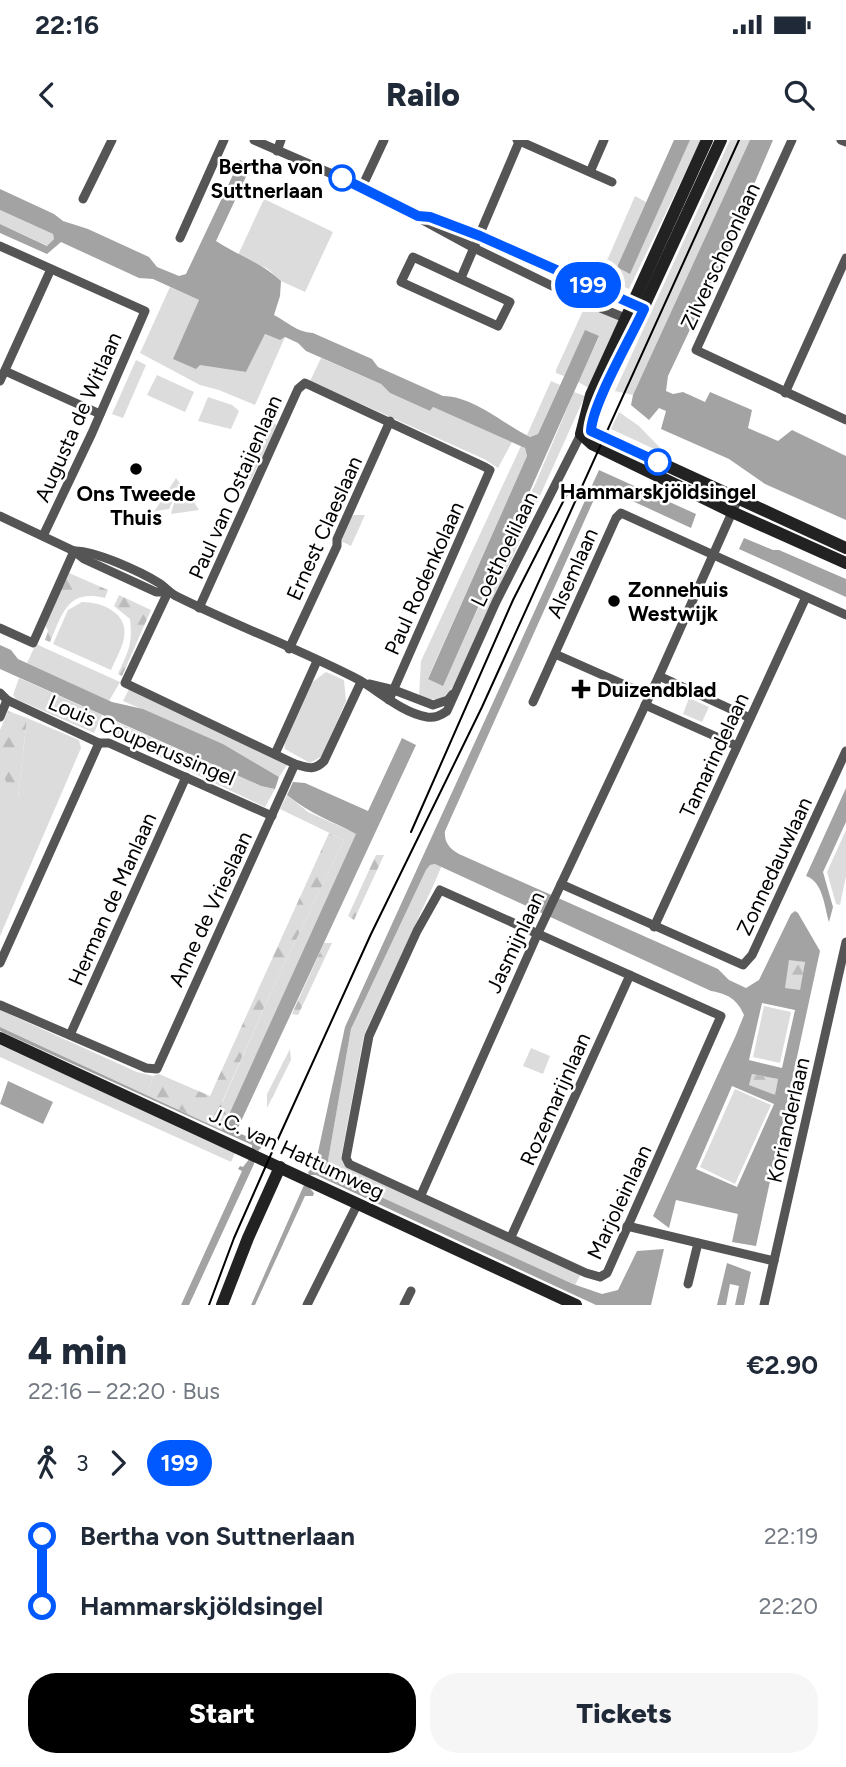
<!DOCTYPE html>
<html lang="en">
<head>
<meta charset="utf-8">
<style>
	:root { --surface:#fff; --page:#f6f6f7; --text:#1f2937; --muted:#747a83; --accent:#000 }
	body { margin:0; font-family:Figtree,sans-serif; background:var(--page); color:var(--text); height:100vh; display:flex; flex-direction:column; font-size:26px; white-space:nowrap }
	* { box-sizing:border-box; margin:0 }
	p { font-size:23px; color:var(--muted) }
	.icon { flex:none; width:38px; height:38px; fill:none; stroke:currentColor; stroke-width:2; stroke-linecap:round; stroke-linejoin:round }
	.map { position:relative; height:1165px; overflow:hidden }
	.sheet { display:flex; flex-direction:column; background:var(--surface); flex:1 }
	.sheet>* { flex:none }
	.badge { padding:0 14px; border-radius:23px; font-size:24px; line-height:46px }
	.map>.badge { position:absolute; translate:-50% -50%; box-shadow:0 0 0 4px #fff }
	.legs { display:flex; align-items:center; gap:10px; height:77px; padding:0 28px; font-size:23px }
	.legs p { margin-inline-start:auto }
	.head { display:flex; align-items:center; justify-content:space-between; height:119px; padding:0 28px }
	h1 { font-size:38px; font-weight:800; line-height:52px }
	.primary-button { display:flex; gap:14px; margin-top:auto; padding:14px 28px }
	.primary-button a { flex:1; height:80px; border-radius:28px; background:var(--accent); color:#fff; font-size:28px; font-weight:800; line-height:80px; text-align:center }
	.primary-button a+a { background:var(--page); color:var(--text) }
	ul { padding:0 28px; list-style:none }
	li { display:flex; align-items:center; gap:24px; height:70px; font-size:26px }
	li i { display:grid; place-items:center; width:10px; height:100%; margin:0 9px; background:currentColor }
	li i::after { content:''; width:18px; height:18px; margin:-9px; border:5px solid; border-radius:50%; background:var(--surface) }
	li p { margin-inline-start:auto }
	li:first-child i { background:linear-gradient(#0000 50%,currentColor 0) }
	li:last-child i { background:linear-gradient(currentColor 50%,#0000 0) }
	.status { display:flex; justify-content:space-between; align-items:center; height:49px; padding:0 35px; background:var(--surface); direction:ltr }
	.status svg { height:19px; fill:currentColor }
	header { display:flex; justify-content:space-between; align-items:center; height:91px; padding:0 28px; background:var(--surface); font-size:32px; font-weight:800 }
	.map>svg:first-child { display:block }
	.green { fill:#dcdcdc }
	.forest { fill:url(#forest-firs) }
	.water { fill:#a3a3a3; fill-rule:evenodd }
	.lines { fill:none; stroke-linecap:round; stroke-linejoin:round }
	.street { stroke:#555; stroke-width:9 }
	.secondary { stroke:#222; stroke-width:12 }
	.tram { stroke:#000; stroke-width:2 }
	.line-1-casing { stroke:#fff; stroke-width:16 }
	.line-1 { stroke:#0059ff; stroke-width:10 }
	.stop-1-dot { fill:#fff; stroke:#0059ff; stroke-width:3.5 }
	.poi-dot { fill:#000; stroke:#fff; stroke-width:2.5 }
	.labels { text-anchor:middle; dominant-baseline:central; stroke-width:5; stroke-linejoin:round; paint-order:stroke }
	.stop-label { font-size:21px; font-weight:bold; fill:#000; stroke:#fff; text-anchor:end }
	.street-label { font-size:21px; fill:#000; stroke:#fff }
	.poi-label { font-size:21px; font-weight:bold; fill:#000; stroke:#fff; text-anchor:start }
</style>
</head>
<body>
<div class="status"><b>22:16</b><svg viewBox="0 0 49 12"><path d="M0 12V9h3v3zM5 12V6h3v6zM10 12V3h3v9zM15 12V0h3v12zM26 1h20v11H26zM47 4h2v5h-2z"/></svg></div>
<header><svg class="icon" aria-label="back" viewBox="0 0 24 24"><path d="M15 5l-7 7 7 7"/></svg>Railo<svg class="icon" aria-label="search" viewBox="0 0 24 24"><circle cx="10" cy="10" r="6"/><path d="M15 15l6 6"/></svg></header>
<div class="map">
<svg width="846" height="1165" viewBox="0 0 846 1165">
	<defs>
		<pattern id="forest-firs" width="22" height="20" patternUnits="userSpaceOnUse" patternTransform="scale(1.75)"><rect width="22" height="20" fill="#dcdcdc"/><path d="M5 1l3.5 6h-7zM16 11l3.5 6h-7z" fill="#bbb"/></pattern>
	</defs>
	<rect width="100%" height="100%" fill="#fff"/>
	<g class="green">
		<path d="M690,0H701L629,149L600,137L635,56L646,62L617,127L630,133Z"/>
		<path d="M730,0H755L633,255L615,251Z"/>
		<path d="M264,59L333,92L305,152L281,141L268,129L238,115Z"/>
		<path d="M0,70L53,94L54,99L48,106L0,84Z"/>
		<path d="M170,147L199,160L174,219L246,232L265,194L280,200L285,197L255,265L219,250L200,245L140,213Z"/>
		<path d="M586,164L621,181L589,248L578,242L599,197L585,191L564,236L556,233V230Z"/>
		<path d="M321,218L381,244L390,253L430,271L433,267L512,302L498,328L484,319L310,241Z"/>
		<path d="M136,220L146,225L123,278L112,274Z"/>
		<path d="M157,235L194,252L185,272L147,255Z"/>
		<path d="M551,241L560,245L538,294L530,297L527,295Z"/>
		<path d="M574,252L585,256L456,542C445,559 439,563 419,556L421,521L521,306L525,308L527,316L428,538L443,545L537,340Z"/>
		<path d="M208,257L232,265L239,271L231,289L198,281Z"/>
		<path d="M619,272L639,286L667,315L611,289Z"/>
		<path d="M270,282L277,285L251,340H248L246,337Z"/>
		<path d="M176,338L183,348L176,354L169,369L156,371L146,384Z"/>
		<path d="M186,349L199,370L171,374L174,363Z"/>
		<path d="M353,375H365L351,406L339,400Z"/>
		<path d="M82,462C102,462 129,473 124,498C122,509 115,520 111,530L53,504L68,470Z"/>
		<path d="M36,504L120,542L109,561L27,523Z"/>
		<path d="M326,532L344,540L346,561L322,616L310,623L285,609L284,602L311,543Z"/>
		<path d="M19,538L102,575L94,593L16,559L13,555Z"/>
		<path d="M129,549L287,625L279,637L223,604L123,561Z"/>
		<path d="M689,558L709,567L702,582L683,574Z"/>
		<path d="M27,578L79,600L81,608L0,796V628L2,626L18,658Z"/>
		<path d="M114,581L261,646L275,649L265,667L109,593Z"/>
		<path d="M287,655L308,672L357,694L232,969L222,963L271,852L344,700L280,669Z"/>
		<path d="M846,690V736L840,765L836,764L827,732Z"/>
		<path d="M435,724L442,725L434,744L364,895L341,1018L343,1023L349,1027L581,1134L575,1145L326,1032L351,889L426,730L430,725Z"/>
		<path d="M764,866L791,872L780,923L753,917Z"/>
		<path d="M0,870L137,932L153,936L147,955L0,887Z"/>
		<path d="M0,905L236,1011L231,1022L0,917Z"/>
		<path d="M531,908L550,916L543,934L523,926Z"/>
		<path d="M735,949L771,965L735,1044L700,1027Z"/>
	</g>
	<g class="forest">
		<path d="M69,433L108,450L105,458C67,449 63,473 50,502L45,500L48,491L45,484Z"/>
		<path d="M119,455L151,470L122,536L118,534C128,511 133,506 130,479L114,466Z"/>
		<path d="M8,571L27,578L18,658L14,659L4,637L2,627L0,628V590Z"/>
		<path d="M329,693L344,700L271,852L222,962L232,969L222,990L147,955L153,936L159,934L210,956Z"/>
		<path d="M376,715H384L354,780L348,776Z"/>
		<path d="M324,803H332L298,875L292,874Z"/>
		<path d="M789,819L805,822L800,851L784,848Z"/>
		<path d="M290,909L291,920L267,968V954Z"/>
		<path d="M752,934L778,939L775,956L749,945Z"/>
	</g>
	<g class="water">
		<path d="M674,0H690L630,134L617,127Z"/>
		<path d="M750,0H773L740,77L732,89L731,103L668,236L666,251L673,254L683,252L705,262L710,252L752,270L748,288L778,301L792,290L846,316V380L765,344L729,319L661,289L666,271L659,268L649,280L631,265L633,255Z"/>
		<path d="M240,20L251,26L216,101C237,115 262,123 281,141L280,156L274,175C288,182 296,192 313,193L372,219L378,227L443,256C473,256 505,285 530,297L538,294L585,190L599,196L443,546L428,539L527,316L525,308L433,267L430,271L390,253L381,244L306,211L298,203L285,197L280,200L265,194L246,232L200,225L196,229L173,219L199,160L153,139L139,138L61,102L47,114L0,93V84L47,106L54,99L53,94L0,70V49L54,74L63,81L88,89L149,117L157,127L179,136L186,134Z"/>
		<path d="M599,330L696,374L691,388L600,346L445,691C444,702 449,708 459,714L718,829L729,840L746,848L759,840L791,774L795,771L798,773L820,811L756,1106L732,1102L738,1074L676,1060L669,1088L653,1076L736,895L744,875C737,859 728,854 711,851L435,724L430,725L426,730L351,889L326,1032L573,1144L602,1154L618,1150L637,1111L664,1109L651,1165H596L316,1035H309L308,1032L315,1026L345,887ZM789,820L805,822L800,850L785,848ZM762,863L795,870L782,928L749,920ZM752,934L778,939L775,955L749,945ZM732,946L774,964L737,1047L696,1029Z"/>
		<path d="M744,398L773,410H779L846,439V457L739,409Z"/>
		<path d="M0,505L11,510L18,519L112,562L143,569L223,604L279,637L275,649L261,646L0,529Z"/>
		<path d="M402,598L416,605L236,992L261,1002V1008L258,1011L252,1009V1005L0,891V887L222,990L356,694C332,681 310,674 287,655L293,642L305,643L368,671Z"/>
		<path d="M846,648V682L823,732L833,767L829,782C824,765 823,742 806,736Z"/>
		<path d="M8,941L53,962L43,984L0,964Z"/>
		<path d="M250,1018L254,1019V1024L189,1165H181L242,1031L238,1029L240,1026L243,1027Z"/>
		<path d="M304,1045L308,1046L314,1053L313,1056H305L255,1165H251Z"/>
		<path d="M727,1123L751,1132L744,1165H735L739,1146L730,1144L726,1165H717Z"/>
	</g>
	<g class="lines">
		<g class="street">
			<path d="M254,0L362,47L474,108L581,160L630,180"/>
			<path d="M517,0L612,42"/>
			<path d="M792,0L696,210L846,280"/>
			<path d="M841,0L846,2"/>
			<path d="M277,11L281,0"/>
			<path d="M590,32L604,0"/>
			<path d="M362,47L384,0"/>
			<path d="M83,59L112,0"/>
			<path d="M418,76L430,77L479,96L636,166"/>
			<path d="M180,98L224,0"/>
			<path d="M0,106L145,171L92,293L43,396"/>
			<path d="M413,117L510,162L498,186L401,142Z"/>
			<path d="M461,138L519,2"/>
			<path d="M5,231L100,274"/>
			<path d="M0,241L51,129"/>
			<path d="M785,253L846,118"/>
			<path d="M0,376L74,411L84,419L156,452H168"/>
			<path d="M74,411C94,410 141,432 159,443C165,447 169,452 176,456C236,486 302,510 361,541C381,553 403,573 427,577C435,578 440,576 447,571L496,462L581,294L586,293"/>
			<path d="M168,452L125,543L295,624C308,628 314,631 324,621L361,542"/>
			<path d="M199,468L298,249L305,243L485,327L490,330L389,560"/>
			<path d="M0,488L33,503L74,411"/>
			<path d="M289,509L337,406V399L390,281"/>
			<path d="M555,514L650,556"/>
			<path d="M659,536L750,578"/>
			<path d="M369,544L394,550L433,565L448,560L453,554"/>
			<path d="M0,553L7,560L99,603H109L272,676"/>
			<path d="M533,562L616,378L621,373L846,475"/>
			<path d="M645,565L737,606"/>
			<path d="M0,577L7,560"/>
			<path d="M275,614L317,521"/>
			<path d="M561,744L743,825L752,815L846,611"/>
			<path d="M440,750L721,876L607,1133L600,1137L586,1133L349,1024L346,1018L369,896L417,791Z"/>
			<path d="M654,787L806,457"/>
			<path d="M0,823L99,603"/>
			<path d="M0,865L146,928L157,929L295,624"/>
			<path d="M70,895L186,637"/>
			<path d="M421,1055L538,793L659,536L738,359"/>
			<path d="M627,1086L774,1121"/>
			<path d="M511,1097L630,835"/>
			<path d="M688,1144L698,1103"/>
			<path d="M307,1165L358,1063"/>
			<path d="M404,1165L411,1151"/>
			<path d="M764,1165L846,802"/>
		</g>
		<g class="secondary">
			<path d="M707,0L591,255L581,294L592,304L732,372L846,423"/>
			<path d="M721,0L601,259L591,282V291L846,408"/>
			<path d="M0,898L576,1165"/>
			<path d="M222,1165L248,1098L280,1027"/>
		</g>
		<g class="tram">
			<path d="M411,692L513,460L568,352"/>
			<path d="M209,1165L234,1098L268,1021L371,794L482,567L739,0"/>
		</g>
	</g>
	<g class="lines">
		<g class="line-1-casing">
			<path id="line-1" d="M342,38L418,76L430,77L480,96L644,169C631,198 592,264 591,291L658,322"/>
		</g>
		<use href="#line-1" class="line-1"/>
	</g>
	<g class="stop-1-dot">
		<circle cx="342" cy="38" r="12"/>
		<circle cx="658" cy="322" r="12"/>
	</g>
	<g class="poi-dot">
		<circle cx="136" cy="329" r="7"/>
		<circle cx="614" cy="461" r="7"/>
		<path d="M577.5 538.5h7v7h7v7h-7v7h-7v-7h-7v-7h7z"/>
	</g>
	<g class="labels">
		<g class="stop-label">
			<text x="323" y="26">Bertha von<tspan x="323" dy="24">Suttnerlaan</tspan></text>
			<text x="658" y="351" text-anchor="middle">Hammarskjöldsingel</text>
		</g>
		<g class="street-label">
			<text transform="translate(720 116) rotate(-65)">Zilverschoonlaan</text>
			<text transform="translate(78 277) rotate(-66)">Augusta de Witlaan</text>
			<text transform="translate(235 347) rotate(-66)">Paul van Ostaijenlaan</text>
			<text transform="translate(324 388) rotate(-66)">Ernest Claeslaan</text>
			<text transform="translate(504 409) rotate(-64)">Loethoelilaan</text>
			<text transform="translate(572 433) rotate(-66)">Alsemlaan</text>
			<text transform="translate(424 438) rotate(-66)">Paul Rodenkolaan</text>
			<text transform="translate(142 600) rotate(23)">Louis Couperussingel</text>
			<text transform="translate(714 615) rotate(-65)">Tamarindelaan</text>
			<text transform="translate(774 726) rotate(-65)">Zonnedauwlaan</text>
			<text transform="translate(112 759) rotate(-66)">Herman de Manlaan</text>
			<text transform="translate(210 769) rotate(-65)">Anne de Vrieslaan</text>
			<text transform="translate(515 802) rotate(-65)">Jasmijnlaan</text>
			<text transform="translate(555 959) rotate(-66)">Rozemarijnlaan</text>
			<text transform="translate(788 980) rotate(-77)">Korianderlaan</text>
			<text transform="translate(297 1013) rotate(25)">J.C. van Hattumweg</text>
			<text transform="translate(619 1062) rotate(-65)">Marjoleinlaan</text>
		</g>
		<g class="poi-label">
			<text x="136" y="353" text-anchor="middle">Ons Tweede<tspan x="136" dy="24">Thuis</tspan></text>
			<text x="628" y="449">Zonnehuis<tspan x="628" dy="24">Westwijk</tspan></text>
			<text x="597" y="549">Duizendblad</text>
		</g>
	</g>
</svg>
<b class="badge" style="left:588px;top:145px;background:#0059ff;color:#fff">199</b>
</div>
<section class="sheet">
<div class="head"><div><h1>4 min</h1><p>22:16 – 22:20 · Bus</p></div><b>€2.90</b></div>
<div class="legs"><svg class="icon" aria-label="walk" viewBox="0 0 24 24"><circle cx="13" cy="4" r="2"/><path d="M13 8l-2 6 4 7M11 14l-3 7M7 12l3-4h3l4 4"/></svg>3<svg class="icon" aria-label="forward" viewBox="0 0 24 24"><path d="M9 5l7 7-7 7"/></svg><b class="badge" style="background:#0059ff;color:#fff">199</b></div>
<ul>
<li><i style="color:#0059ff"></i><b>Bertha von Suttnerlaan</b><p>22:19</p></li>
<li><i style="color:#0059ff"></i><b>Hammarskjöldsingel</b><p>22:20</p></li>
</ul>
<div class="primary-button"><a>Start</a><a>Tickets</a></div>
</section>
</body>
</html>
